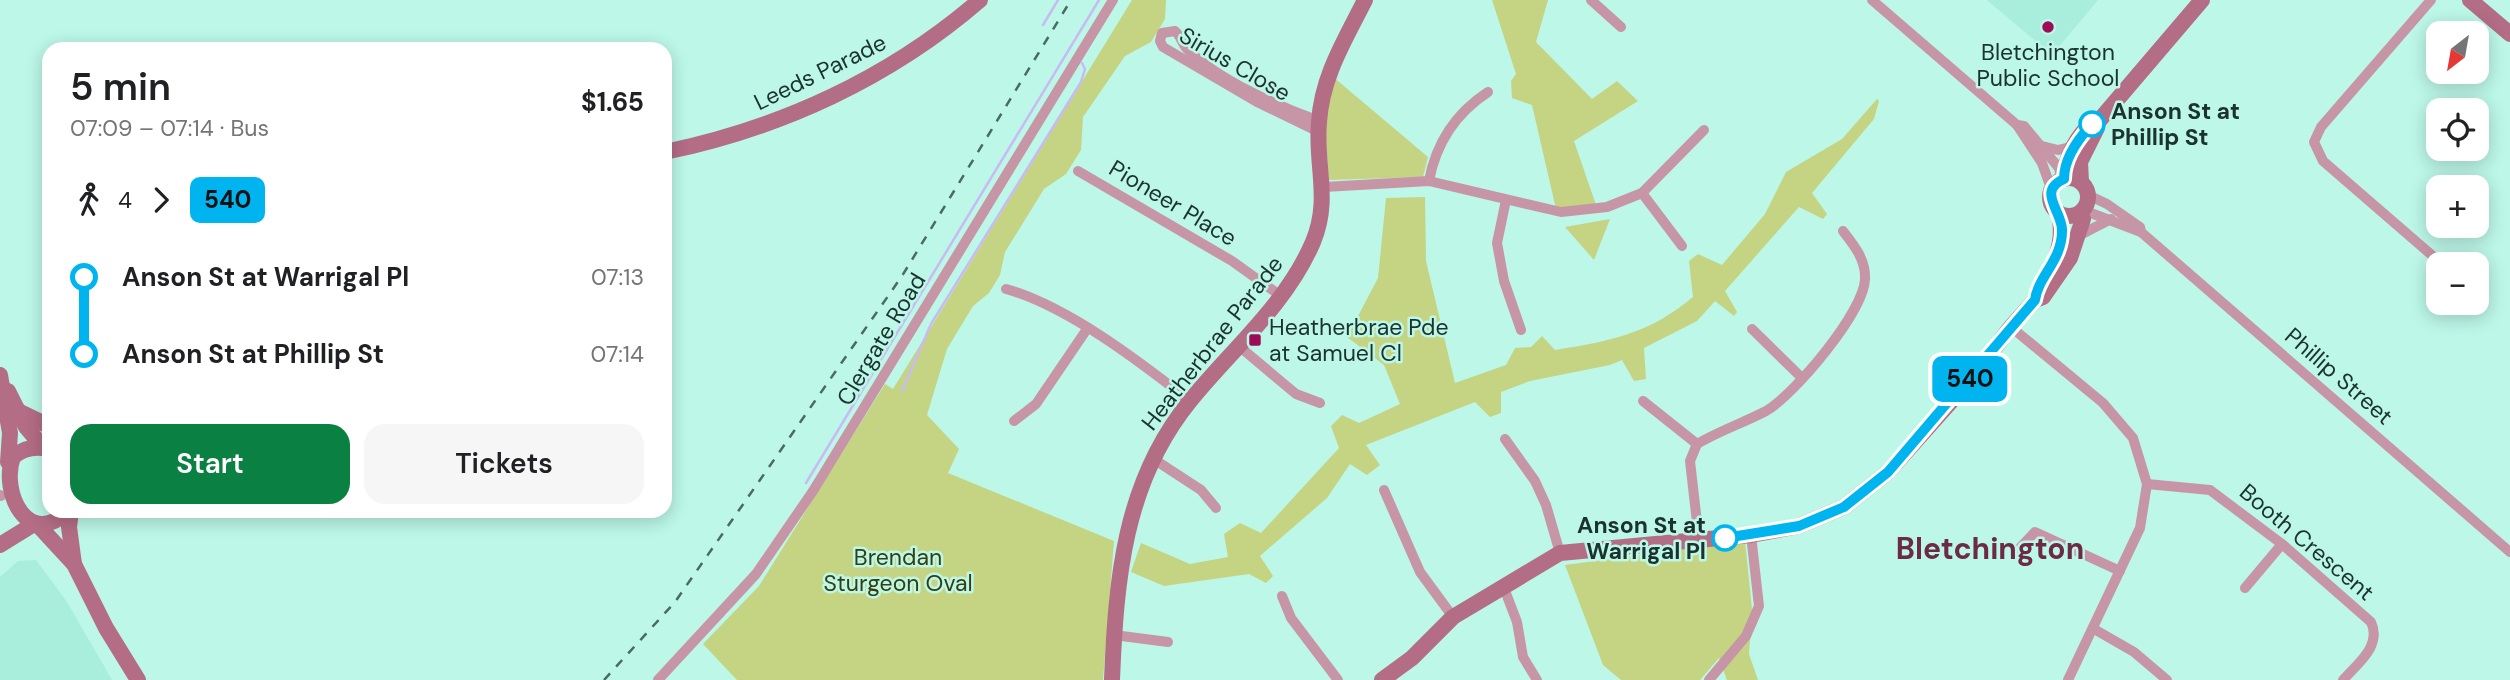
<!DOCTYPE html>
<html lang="en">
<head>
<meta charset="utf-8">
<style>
	:root { --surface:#fff; --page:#f6f6f6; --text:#202124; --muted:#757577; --accent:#0b8043 }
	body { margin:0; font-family:"DM Sans",sans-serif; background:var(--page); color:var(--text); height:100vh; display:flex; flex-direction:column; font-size:26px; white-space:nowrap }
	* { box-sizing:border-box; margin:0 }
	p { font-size:23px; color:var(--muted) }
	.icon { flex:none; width:38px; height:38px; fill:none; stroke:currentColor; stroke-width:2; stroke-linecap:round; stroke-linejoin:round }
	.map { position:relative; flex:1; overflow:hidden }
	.panel { position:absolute; left:42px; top:42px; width:630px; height:476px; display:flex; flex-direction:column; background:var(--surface); border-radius:21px; box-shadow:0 4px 18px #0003 }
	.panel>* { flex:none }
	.badge { padding:0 14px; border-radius:10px; font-size:24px; line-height:46px }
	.needle { width:46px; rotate:211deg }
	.fabs { position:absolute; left:2426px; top:21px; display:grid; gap:14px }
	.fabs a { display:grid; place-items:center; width:63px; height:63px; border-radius:14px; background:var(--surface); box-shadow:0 4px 18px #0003; font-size:35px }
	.map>.badge { position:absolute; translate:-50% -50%; box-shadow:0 0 0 4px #fff }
	.legs { display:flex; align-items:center; gap:10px; height:77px; padding:0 28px; font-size:23px }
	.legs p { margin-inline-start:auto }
	.head { display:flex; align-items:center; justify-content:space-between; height:119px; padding:0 28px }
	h1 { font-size:38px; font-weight:600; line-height:52px }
	.primary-button { display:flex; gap:14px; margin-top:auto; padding:14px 28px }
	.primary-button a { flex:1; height:80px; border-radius:21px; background:var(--accent); color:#fff; font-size:28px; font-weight:600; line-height:80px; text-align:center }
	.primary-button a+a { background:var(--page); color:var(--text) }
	ul { padding:0 28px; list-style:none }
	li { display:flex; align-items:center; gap:24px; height:77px; font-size:26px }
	li i { display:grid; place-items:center; width:10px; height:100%; margin:0 9px; background:currentColor }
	li i::after { content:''; width:18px; height:18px; margin:-9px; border:5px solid; border-radius:50%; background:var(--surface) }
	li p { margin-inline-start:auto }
	li:first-child i { background:linear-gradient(#0000 50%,currentColor 0) }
	li:last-child i { background:linear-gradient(currentColor 50%,#0000 0) }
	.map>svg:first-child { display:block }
	.built { fill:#a9eddc }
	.green { fill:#c5d482 }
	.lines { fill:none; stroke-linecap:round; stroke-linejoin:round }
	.stream { stroke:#cabaf4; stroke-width:2.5 }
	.street { stroke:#c796a6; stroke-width:10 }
	.secondary { stroke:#b36d85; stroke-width:16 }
	.rail { stroke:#4a6b63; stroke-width:2.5; stroke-dasharray:9 9; stroke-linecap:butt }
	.line-1-casing { stroke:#fff; stroke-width:16 }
	.line-1 { stroke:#00b5ef; stroke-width:10 }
	.poi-dot { fill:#9d0c57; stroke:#bcf7e8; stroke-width:2.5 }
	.stop-1-dot { fill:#fff; stroke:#00b5ef; stroke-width:3.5 }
	.labels { text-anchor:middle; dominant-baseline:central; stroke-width:5; stroke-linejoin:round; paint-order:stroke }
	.poi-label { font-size:23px; fill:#1b322d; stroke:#bcf7e8 }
	.street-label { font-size:23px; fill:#1b322d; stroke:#bcf7e8 }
	.stop-label { font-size:23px; font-weight:bold; fill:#1b322d; stroke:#bcf7e8; text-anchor:start }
	.park-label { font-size:23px; fill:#363d0f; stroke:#bcf7e8 }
	.district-label { font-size:30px; font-weight:bold; fill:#6d2a45; stroke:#bcf7e8 }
</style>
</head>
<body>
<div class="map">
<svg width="2510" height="680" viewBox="0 0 2510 680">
	<rect width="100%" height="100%" fill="#bcf7e8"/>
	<g class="built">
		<path d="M1987,0H2098L2052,55Z"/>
		<path d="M36,560L67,602L112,680H0V577L18,561Z"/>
	</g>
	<g class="green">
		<path d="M1132,0H1166L1165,19L1151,42L1125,56L1083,117L1081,150L1066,174L1044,189L1005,252L1000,275L989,293L973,306L947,349L927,415L959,449L948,473L1114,541L1103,680H737L703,644L759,586L885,384L893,389Z"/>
		<path d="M1492,0H1548L1536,42L1592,99L1617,81L1638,101L1574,141L1596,205L1556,209L1532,105L1512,98L1511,81L1516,74Z"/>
		<path d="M1332,76L1428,157L1423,177L1329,180L1325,127Z"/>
		<path d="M1877,99L1879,101L1874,119L1812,193L1827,214L1823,219L1799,207L1725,291L1737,312L1734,316L1715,301L1697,321L1644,348L1646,379L1634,381L1622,360L1610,365L1530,381L1501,392V413L1490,417L1475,402L1366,445L1380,465L1367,475L1350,464L1327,498L1260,556L1273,576L1266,583L1249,574L1164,586L1131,572L1141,543L1190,564L1228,557L1224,534L1240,523L1261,533L1339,448L1331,426L1342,415L1359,423L1400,404L1384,365L1347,337L1378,278L1386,198L1425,197L1426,261L1455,383L1506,365L1515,348L1531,347L1542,336L1555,350C1610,341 1649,334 1693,297L1689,261L1698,254L1722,265L1765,214L1786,172L1842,139Z"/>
		<path d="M1610,219L1594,260L1565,227Z"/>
		<path d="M1745,541L1752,609L1749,654L1758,680H1727L1719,658L1700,680H1621L1603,665L1565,565Z"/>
	</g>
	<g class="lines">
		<g class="stream">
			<path d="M1043,25L1058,0"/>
			<path d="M902,391L931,324L1081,82L1085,69L1082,63"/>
			<path d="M806,483L1099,0"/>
		</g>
		<g class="street">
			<path d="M1591,0L1621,27"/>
			<path d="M1872,0L2017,125L2024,126L2059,168L2061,177"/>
			<path d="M2431,0L2321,127L2314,142L2323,161L2442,264"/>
			<path d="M1319,121C1277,106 1219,80 1187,49C1182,44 1181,36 1175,31L1162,33L1160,41L1163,47L1257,102L1319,132"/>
			<path d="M2017,125L2042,163L2052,191"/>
			<path d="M2042,146L2058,150L2074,146"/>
			<path d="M1078,171L1232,261L1281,296"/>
			<path d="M1429,181C1436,143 1456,113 1488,92"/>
			<path d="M1324,187L1429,181L1561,212L1607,207L1642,193L1704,130"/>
			<path d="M1642,193L1682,246"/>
			<path d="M2088,195L2107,204L2140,227L2141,232L2510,552"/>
			<path d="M1506,200L1497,243L1504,281L1521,330"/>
			<path d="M2083,210L2141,232"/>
			<path d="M2078,236L2111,219"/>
			<path d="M1006,289C1067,306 1139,361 1190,401"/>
			<path d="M2011,327L2103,403L2133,438L2147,484L2140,528L2068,680"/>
			<path d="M1752,329L1802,378"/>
			<path d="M1240,347L1296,394L1320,403"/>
			<path d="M1643,401L1697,444"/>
			<path d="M1014,421L1036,404L1087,329"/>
			<path d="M1505,439L1535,481L1546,505L1560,553"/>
			<path d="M1152,458L1201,490L1216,508"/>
			<path d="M2147,484L2210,490L2282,544L2371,622C2382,646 2358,663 2343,680"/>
			<path d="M1384,490L1420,572L1453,617"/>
			<path d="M0,495L1,496"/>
			<path d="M1699,540L1690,461L1697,444C1719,431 1743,423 1766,411C1794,395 1864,312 1865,279C1866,260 1854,245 1843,231"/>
			<path d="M2017,551L2035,532L2120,571"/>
			<path d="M1504,588L1517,622L1523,657L1537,680"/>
			<path d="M2245,588L2282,544"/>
			<path d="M1282,596L1291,618L1338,680"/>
			<path d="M2094,629L2134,652L2167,680"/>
			<path d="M1114,635L1168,642"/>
			<path d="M658,680L756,574L813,491L1113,0"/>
			<path d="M1709,680L1746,636L1759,606L1751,535"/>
		</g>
		<g class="secondary">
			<path d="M2470,0L2510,34"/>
			<path d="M665,152C781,128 890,78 980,0"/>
			<circle cx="2069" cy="197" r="19"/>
			<path d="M2064,179C2064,161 2079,127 2098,122L2202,0"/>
			<path d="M2081,182L2080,162L2097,128"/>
			<path d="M2041,285C2057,263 2065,240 2059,213"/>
			<path d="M0,375L10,433L8,462"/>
			<path d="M8,391L26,427L44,448"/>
			<path d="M18,411L49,426"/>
			<path d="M49,449C36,446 23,448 13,457C0,492 28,550 68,511"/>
			<path d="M71,511L69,527L74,564"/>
			<path d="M37,524L74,564L106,628L138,680"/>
			<path d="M0,545L34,524"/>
			<path d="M1112,680C1116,579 1124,482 1190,401C1232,349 1286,305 1313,242C1331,199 1315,165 1319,122C1322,76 1345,40 1365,0"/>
			<path d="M1382,680L1412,658L1453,617L1560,553L1751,535L1799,526L1844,507L1888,472L1964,387L2011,327L2035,300L2043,297L2070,258L2083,219L2080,213"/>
		</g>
		<path class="rail" d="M604,680L675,602L902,276L1071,0"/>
	</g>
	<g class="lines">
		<g class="line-1-casing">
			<path id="line-1" d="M1725,538L1799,526L1844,507L1888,472L2035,300C2038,276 2063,260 2062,229C2061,210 2037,191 2064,179C2064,158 2078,139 2092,124"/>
		</g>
		<use href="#line-1" class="line-1"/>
	</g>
	<g class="poi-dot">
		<circle cx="2048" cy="27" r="7"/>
		<rect x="1248" y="333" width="14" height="14" rx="3.5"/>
	</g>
	<g class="stop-1-dot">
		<circle cx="2092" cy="124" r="12"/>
		<circle cx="1725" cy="538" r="12"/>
	</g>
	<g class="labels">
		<g class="poi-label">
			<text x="2048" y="52">Bletchington<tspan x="2048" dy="26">Public School</tspan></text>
			<text x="1269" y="327" text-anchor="start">Heatherbrae Pde<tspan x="1269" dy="26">at Samuel Cl</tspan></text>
		</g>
		<g class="street-label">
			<text transform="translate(1235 64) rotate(30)">Sirius Close</text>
			<text transform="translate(820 72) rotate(-26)">Leeds Parade</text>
			<text transform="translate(1173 203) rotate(31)">Pioneer Place</text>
			<text transform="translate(881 339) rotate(-59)">Clergate Road</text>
			<text transform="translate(1212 343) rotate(-52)">Heatherbrae Parade</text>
			<text transform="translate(2339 376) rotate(41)">Phillip Street</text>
			<text transform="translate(2307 542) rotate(40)">Booth Crescent</text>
		</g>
		<g class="stop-label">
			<text x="2111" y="111">Anson St at<tspan x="2111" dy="26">Phillip St</tspan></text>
			<text x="1706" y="525" text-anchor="end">Anson St at<tspan x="1706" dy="26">Warrigal Pl</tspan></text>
		</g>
		<g class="park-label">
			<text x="898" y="557">Brendan<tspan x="898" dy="26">Sturgeon Oval</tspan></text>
		</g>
		<g class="district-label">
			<text x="1990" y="548">Bletchington</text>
		</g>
	</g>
</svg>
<div class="fabs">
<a><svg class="needle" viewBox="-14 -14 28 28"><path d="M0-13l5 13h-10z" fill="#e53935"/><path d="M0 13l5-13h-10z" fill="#757577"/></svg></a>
<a><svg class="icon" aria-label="locate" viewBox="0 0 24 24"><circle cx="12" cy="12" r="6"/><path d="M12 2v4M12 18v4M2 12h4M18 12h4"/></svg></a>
<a>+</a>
<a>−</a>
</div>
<b class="badge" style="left:1970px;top:379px;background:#00b5ef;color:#111">540</b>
<section class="panel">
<div class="head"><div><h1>5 min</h1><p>07:09 – 07:14 · Bus</p></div><b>$1.65</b></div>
<div class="legs"><svg class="icon" aria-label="walk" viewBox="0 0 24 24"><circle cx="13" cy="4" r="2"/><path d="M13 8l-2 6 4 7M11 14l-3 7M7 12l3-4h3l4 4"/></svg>4<svg class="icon" aria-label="forward" viewBox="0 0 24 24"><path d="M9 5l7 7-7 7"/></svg><b class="badge" style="background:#00b5ef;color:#111">540</b></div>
<ul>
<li><i style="color:#00b5ef"></i><b>Anson St at Warrigal Pl</b><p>07:13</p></li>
<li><i style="color:#00b5ef"></i><b>Anson St at Phillip St</b><p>07:14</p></li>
</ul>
<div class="primary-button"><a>Start</a><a>Tickets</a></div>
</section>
</div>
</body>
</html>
